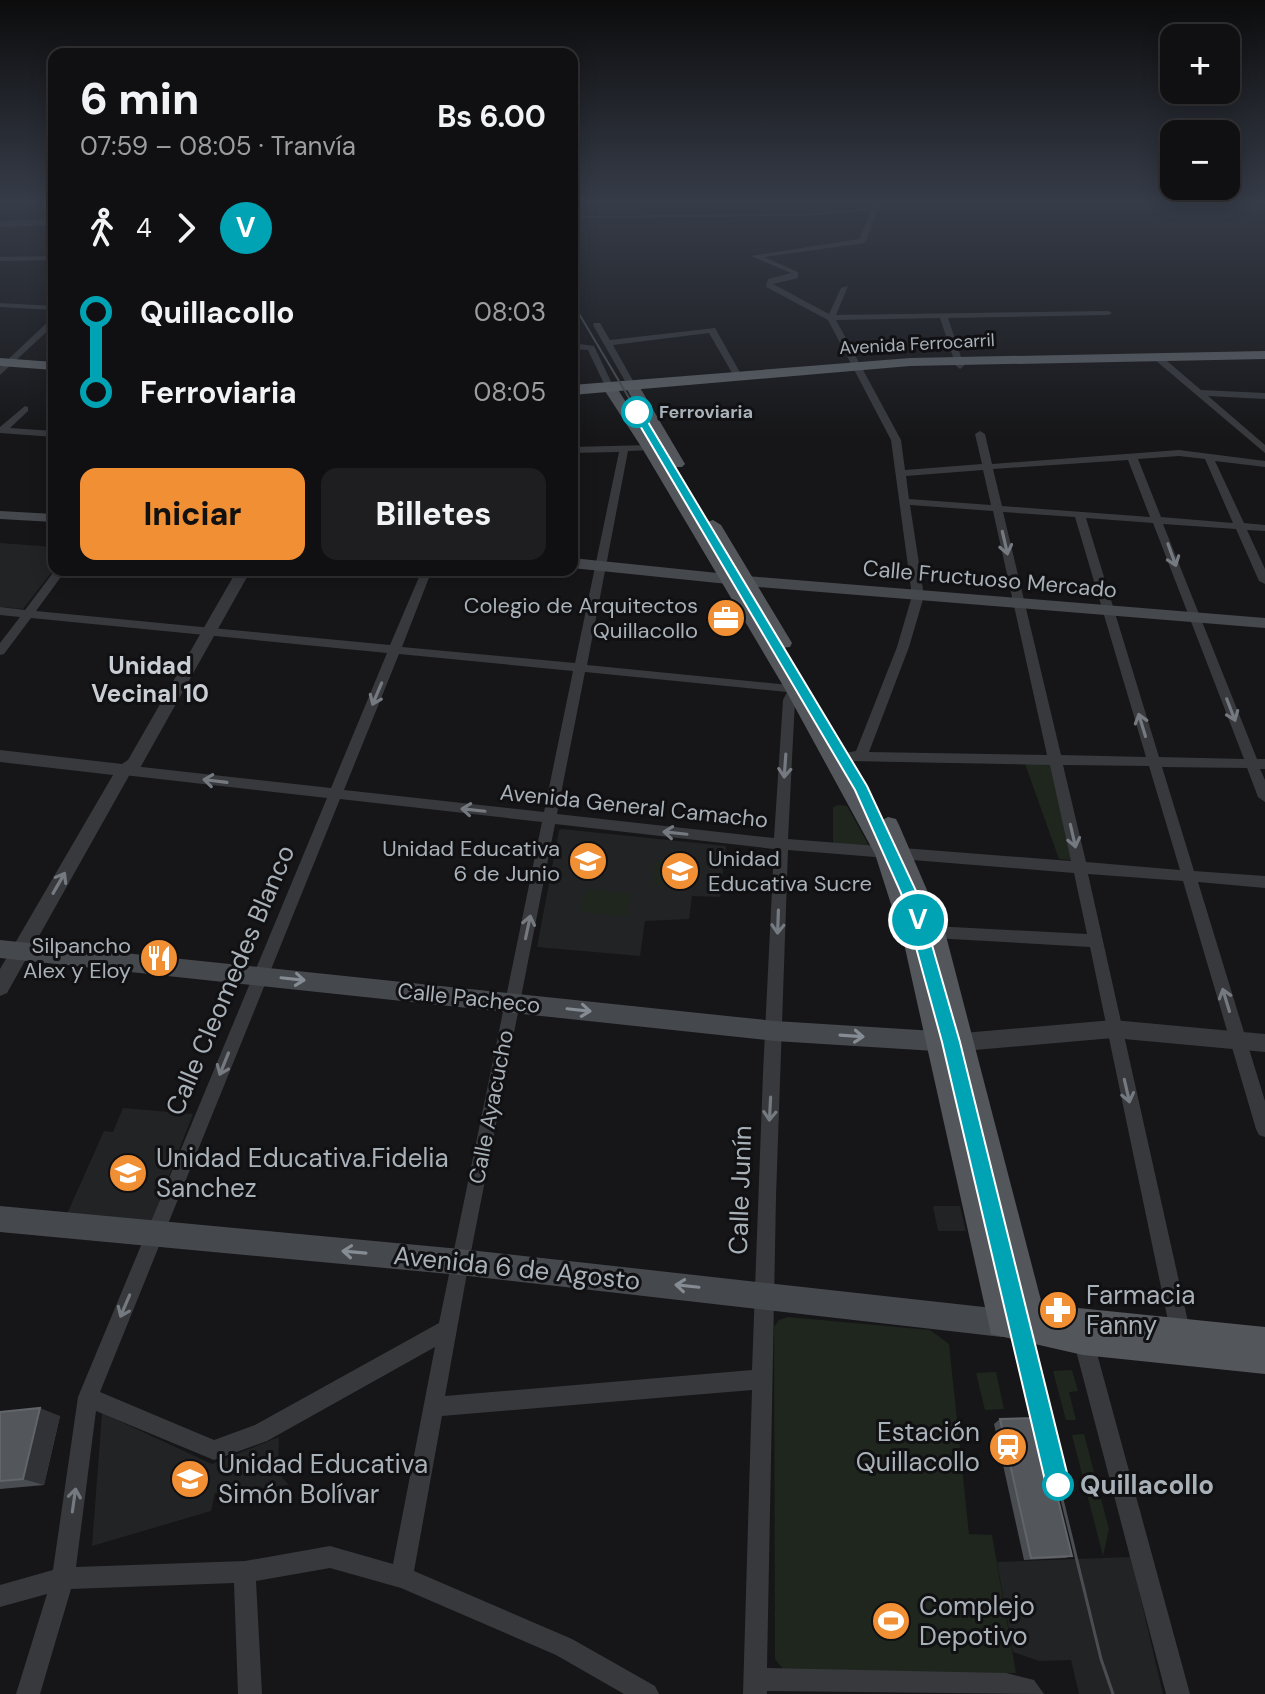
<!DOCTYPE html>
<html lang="es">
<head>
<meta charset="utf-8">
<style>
	:root { --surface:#101012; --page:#1e1e20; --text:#f1f3f6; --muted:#9c9d9f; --line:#303032; --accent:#f18f35 }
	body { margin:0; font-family:"DM Sans",sans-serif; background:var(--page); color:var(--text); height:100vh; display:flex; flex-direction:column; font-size:30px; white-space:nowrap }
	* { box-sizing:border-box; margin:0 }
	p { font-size:26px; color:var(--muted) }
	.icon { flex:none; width:44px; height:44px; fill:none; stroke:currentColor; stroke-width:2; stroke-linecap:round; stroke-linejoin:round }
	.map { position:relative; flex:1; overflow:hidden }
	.details { position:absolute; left:48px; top:48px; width:530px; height:528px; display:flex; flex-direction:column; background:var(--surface); border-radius:16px; box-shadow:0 4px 20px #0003,0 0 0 2px var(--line) }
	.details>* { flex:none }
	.badge { padding:0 16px; border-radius:26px; font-size:28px; line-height:52px }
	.controls { position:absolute; left:1160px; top:24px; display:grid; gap:16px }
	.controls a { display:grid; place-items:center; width:80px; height:80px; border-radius:16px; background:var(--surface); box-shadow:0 4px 20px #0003,0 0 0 2px var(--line); font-size:40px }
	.map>.badge { position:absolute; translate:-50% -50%; box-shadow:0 0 0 4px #fff }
	.legs { display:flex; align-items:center; gap:12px; height:88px; padding:0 32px; font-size:26px }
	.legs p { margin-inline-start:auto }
	.head { display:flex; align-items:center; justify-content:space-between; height:136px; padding:0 32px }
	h1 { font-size:44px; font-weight:800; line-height:60px }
	.primary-button { display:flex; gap:16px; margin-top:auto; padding:16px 32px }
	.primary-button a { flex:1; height:92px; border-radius:16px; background:var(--accent); color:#111; font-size:32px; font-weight:800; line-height:92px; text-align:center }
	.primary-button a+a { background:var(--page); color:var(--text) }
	ul { padding:0 32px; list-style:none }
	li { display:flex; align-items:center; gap:28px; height:80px; font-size:30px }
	li i { display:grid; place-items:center; width:12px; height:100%; margin:0 10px; background:currentColor }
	li i::after { content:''; width:20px; height:20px; margin:-10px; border:6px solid; border-radius:50%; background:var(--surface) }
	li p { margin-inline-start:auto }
	li:first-child i { background:linear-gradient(#0000 50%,currentColor 0) }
	li:last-child i { background:linear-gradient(currentColor 50%,#0000 0) }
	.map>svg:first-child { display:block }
	.built { fill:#222325 }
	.green { fill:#1e261e }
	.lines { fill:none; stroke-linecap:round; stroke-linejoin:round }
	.stream { stroke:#2c383c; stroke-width:2 }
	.minor { fill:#37393d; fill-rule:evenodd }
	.tertiary { fill:#37393d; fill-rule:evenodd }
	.secondary { fill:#45484d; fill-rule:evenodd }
	.primary { fill:#53575c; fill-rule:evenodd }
	.trunk { fill:#5b6065; fill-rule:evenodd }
	.tram-far1 { stroke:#4a4d52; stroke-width:2 }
	.tram { stroke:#4a4d52; stroke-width:3 }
	.wall { fill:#494c50 }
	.shaded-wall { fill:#303235 }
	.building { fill:#53575b; stroke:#61656a; stroke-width:2 }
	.oneway { stroke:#757a81 }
	.oneway2 { stroke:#858c93 }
	.line-1 { fill:#00a3b4; stroke:#fff; stroke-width:2 }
	.stop-1-dot { fill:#fff; stroke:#00a3b4; stroke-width:4 }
	.labels { text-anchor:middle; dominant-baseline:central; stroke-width:6; stroke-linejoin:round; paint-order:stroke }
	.far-street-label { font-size:18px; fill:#a8b0b8; stroke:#111113 }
	.far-stop-label { font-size:18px; font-weight:bold; fill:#a8b0b8; stroke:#111113; text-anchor:start }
	.street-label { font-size:22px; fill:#a8b0b8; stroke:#111113 }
	.poi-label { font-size:22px; fill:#a8b0b8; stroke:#111113; text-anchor:end }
	.neighbourhood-label { font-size:24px; font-weight:bold; fill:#c9ced4; stroke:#111113 }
	.near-street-label { font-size:26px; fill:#a8b0b8; stroke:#111113 }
	.near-poi-label { font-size:26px; fill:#a8b0b8; stroke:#111113; text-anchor:start }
	.near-stop-label { font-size:26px; font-weight:bold; fill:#a8b0b8; stroke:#111113; text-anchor:start }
</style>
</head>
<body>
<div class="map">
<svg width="1265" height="1694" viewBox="0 0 1265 1694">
	<rect width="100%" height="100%" fill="#161618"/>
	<g class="built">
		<path d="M0,543L54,547V569L23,609L0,607Z"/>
		<path d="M562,829L726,846L720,897L692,896L689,919L645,921L640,956L537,947L559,830Z"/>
		<path d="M123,1108L193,1114L151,1222L67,1214L104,1131L113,1132Z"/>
		<path d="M933,1206H960L966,1231H938Z"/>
		<path d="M102,1413L212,1464L279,1437L278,1473L289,1485L215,1493L211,1511L92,1546Z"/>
		<path d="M1131,1557L1163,1694H1079L1071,1660L1039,1661L1013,1652L997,1562Z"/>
	</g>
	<g class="green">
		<path d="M1024,761L1051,762L1071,860L1059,859Z"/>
		<path d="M838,805L847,806L870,848L833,845V807Z"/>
		<path d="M655,861L699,865L697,887L653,884Z"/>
		<path d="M586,889L631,894L626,917L581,912Z"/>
		<path d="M788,1317L930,1330L949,1344L969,1534L992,1535L1016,1673H794L783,1669L775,1659L774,1327L779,1320Z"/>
		<path d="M1072,1370L1078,1391L1069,1392L1076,1420H1066L1053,1371Z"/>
		<path d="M996,1372L1004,1409L985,1410L976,1373Z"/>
		<path d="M1084,1434L1109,1529L1103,1556L1072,1435Z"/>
	</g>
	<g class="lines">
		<path class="stream" d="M572,217L804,215L881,208"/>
		<g class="minor">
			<path d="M871,202H877V212L865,243L764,257L798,272V278L773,284L829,314L841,288L848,286L836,315L1108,311L1112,313L1108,315L948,318L964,366L960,369L956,366L940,318L836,320L901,440L905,470L982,464L975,434L980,431L985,434L992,464L1179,450L1265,461V467L1215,461L1244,523L1265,525V531L1247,530L1265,569V584L1259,581L1236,529L1163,524L1257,759H1265V769H1260L1265,780V802L1258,797L1247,768L1162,767L1194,871L1265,876V888L1198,882L1265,1101V1137L1259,1135L1256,1129L1183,881L1088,874L1191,1335L1188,1342L1181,1345L1174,1342L1171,1335L1090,947L933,938L928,936L926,932L928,928L933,926L1087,934L1074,873L788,850L776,1197L767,1668L1006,1673L1034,1680L1044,1694L767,1691V1694H743L752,1390L442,1416L414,1571L572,1639L655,1686L659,1694H624L556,1655L401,1588L330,1568L256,1581L262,1694H238L234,1583L71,1589L40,1694H16L47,1594L0,1607V1585L53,1570L78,1397L327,798L124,775L117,770L124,765L331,788L387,653L31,618L4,654L0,655V643L20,617L0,615V607L25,610L55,570H66L36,611L390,645L422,570H432L402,647L575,663L619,452L572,453V447L650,445L655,448L653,450L628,451L587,665L799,686L801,689L795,700L788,839L1071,861L1050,765L850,761L844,756L845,753L856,751L897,647L912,596L891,440L828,320L766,287L768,279L791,273L751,256L859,239L871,212ZM1179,456L1205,459L1233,523L1161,517L1138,459ZM1128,460L1150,517L1002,506L993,469ZM983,470L991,505L909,499L906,476ZM910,505L993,511L1047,755L869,752L909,647L924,596ZM1003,512L1075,517L1146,757L1061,755ZM1086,518L1153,523L1244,759L1159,757ZM399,654L573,671L544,812L344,790ZM585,672L787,692L783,700L774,838L557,814ZM1063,765L1149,766L1180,870L1086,862ZM340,799L542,822L439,1323L255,1425L214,1440L100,1392ZM555,824L774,849L763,1073L752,1370L445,1396L469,1262ZM435,1347L393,1564L330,1546L245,1561L76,1567L96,1411L214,1460L267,1441Z"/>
			<path d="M54,256V260L0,261V257Z"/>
			<path d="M0,303L54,306V310L0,307Z"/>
			<path d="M51,319H54V325L0,375V367Z"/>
			<path d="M594,323H600L610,340L715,328L742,376L735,378L709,333L613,345L636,386L629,388L593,325Z"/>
			<path d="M572,343L594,346L614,388L613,390L606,388L588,350L572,349Z"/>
			<path d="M1154,355H1160L1201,390L1265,393V399L1208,396L1265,445V453L1154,359Z"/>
			<path d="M25,406L28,407V411L10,428L54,431V437L0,433V427Z"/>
			<path d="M1083,1329L1090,1332L1093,1339L1190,1694H1166L1073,1339L1076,1332Z"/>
		</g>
		<g class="tertiary">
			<path d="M54,219V225L0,227V221Z"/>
			<path d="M237,570H251L140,768L130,774L7,993L0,996V969L113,775L0,762V750L122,764L128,760Z"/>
			<path d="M1113,1020L1265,1034V1052L1113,1038L963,1051L956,1049L953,1042L956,1035L963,1033Z"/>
		</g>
		<g class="secondary">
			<path d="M0,511L54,514V522L0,519Z"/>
			<path d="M572,558L747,576L1265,618V628L747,586L572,568Z"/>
			<path d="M0,940L775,1021L951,1032L959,1035L963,1042L959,1049L951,1052L775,1041L0,958Z"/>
			<path d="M0,1206L460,1249L1002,1309L1012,1313L1016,1323L1012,1333L1002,1337L460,1275L0,1232Z"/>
		</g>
		<g class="primary">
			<path d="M632,382L639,386L685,464L682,467H672L669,464L625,386Z"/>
			<path d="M610,384L615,385L712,537L705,525L707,522L713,520L721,525L792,643L790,647L780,648L879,822L888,817L896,819L899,825L945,932L1044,1312L1078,1308L1265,1327V1374L1083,1355L991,1334L905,948L875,854L785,689L642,448L603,388Z"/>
		</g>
		<g class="trunk">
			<path d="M1265,351V359L910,366L572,395V385L910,358Z"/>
			<path d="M0,358L54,362V370L0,366Z"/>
		</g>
		<path class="tram-far1" d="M572,302L862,790L909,893L951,1042L998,1235"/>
		<path class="tram" d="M997,1233L1101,1659L1113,1694"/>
	</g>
	<g class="wall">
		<path d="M0,1412L60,1416L44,1485L0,1489Z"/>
		<path d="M1000,1419L1072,1556L1065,1558L1024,1560L994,1424Z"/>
	</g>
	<path class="shaded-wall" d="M40,1408L60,1416L44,1485L23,1479Z"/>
	<g class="building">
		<path d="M40,1408L23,1479L0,1481V1412Z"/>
		<path d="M1038,1418L1072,1556L1031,1558L1000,1419Z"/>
	</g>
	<defs><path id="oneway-shaft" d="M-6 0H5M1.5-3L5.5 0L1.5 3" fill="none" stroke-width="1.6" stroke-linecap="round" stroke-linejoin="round" transform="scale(2)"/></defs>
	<g class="oneway">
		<use href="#oneway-shaft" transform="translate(1005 543) rotate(77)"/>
		<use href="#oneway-shaft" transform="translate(1172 555) rotate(70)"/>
		<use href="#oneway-shaft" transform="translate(377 694) rotate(113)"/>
		<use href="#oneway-shaft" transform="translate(1231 710) rotate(69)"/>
		<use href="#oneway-shaft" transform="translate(1142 725) rotate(-107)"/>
		<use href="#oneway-shaft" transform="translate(785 766) rotate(94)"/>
		<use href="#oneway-shaft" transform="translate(215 781) rotate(-173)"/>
		<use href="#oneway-shaft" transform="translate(473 810) rotate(-174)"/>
		<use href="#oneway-shaft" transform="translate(675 833) rotate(-174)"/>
		<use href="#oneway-shaft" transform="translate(1073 836) rotate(77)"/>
		<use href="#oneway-shaft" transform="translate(59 883) rotate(-60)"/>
		<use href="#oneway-shaft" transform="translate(778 922) rotate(92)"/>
		<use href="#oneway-shaft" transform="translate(528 927) rotate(-78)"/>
		<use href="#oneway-shaft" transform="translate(1226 1000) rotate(-107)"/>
		<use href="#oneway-shaft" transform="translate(224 1064) rotate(112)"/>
		<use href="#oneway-shaft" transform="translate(1127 1091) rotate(77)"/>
		<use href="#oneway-shaft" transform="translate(770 1109) rotate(93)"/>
		<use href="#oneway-shaft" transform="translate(125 1306) rotate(113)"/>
		<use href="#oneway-shaft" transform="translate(74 1500) rotate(-82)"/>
	</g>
	<g class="oneway2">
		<use href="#oneway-shaft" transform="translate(293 979) rotate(6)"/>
		<use href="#oneway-shaft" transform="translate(579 1010) rotate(6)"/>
		<use href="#oneway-shaft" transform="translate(852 1036) rotate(4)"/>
		<use href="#oneway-shaft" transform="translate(354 1252) rotate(-175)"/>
		<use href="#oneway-shaft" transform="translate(687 1286) rotate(-174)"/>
	</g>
	<linearGradient id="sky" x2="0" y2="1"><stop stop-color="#0c0c0d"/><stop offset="0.46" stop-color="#363c48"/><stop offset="1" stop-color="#363c48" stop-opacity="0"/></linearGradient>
	<rect width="1265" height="439" fill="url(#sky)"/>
	<path class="line-1" d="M637,409L642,412L867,786L917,893L960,1042L1070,1485L1067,1493L1058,1496L1050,1493L1046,1485L942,1042L901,893L855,790L632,412Z"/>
	<defs>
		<g id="office-disc" transform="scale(2)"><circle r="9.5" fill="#f18f35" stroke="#111113"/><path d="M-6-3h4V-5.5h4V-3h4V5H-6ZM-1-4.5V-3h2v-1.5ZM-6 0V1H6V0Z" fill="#fff"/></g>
		<g id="school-disc" transform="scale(2)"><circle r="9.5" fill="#f18f35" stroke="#111113"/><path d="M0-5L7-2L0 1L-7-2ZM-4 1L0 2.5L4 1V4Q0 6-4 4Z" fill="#fff"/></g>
		<g id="restaurant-disc" transform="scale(2)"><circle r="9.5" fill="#f18f35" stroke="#111113"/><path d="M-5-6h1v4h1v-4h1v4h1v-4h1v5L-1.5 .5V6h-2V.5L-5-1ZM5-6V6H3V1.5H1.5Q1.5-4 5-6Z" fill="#fff"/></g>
		<g id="pharmacy-disc" transform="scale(2)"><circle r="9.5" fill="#f18f35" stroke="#111113"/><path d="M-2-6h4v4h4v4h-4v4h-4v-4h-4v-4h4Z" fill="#fff"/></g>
		<g id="station-disc" transform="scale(2)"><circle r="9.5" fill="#f18f35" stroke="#111113"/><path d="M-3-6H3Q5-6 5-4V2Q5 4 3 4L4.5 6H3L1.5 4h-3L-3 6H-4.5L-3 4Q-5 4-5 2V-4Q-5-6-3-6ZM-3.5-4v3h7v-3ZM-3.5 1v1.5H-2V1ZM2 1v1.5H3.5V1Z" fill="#fff"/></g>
		<g id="stadium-disc" transform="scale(2)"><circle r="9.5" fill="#f18f35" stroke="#111113"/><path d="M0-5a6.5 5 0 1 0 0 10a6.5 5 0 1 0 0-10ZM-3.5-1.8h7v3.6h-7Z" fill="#fff"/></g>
	</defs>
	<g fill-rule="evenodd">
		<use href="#office-disc" x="726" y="618"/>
		<use href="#school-disc" x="588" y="861"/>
		<use href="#school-disc" x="680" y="871"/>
		<use href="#restaurant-disc" x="159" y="958"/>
		<use href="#school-disc" x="128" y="1173"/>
		<use href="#pharmacy-disc" x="1058" y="1310"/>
		<use href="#station-disc" x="1008" y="1447"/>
		<use href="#school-disc" x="190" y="1479"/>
		<use href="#stadium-disc" x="891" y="1621"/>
	</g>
	<g class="stop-1-dot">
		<circle cx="637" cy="412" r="14"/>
		<circle cx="1058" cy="1485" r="14"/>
	</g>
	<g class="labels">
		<g class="far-street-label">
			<text transform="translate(917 344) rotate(-3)">Avenida Ferrocarril</text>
		</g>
		<g class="far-stop-label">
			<text x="659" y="412">Ferroviaria</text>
		</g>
		<g class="street-label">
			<text transform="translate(990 579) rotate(5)">Calle Fructuoso Mercado</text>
			<text transform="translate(634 806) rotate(6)">Avenida General Camacho</text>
			<text transform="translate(469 998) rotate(6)">Calle Pacheco</text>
			<text transform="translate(491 1107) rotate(-79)">Calle Ayacucho</text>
		</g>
		<g class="poi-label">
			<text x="698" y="605">Colegio de Arquitectos<tspan x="698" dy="25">Quillacollo</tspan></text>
			<text x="560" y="848">Unidad Educativa<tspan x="560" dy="25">6 de Junio</tspan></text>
			<text x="708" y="858" text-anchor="start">Unidad<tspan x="708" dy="25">Educativa Sucre</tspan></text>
			<text x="131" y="945">Silpancho<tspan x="131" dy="25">Alex y Eloy</tspan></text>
		</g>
		<g class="neighbourhood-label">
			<text x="150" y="665">Unidad<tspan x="150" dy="28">Vecinal 10</tspan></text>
		</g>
		<g class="near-street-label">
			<text transform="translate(230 980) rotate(-67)">Calle Cleomedes Blanco</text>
			<text transform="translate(740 1190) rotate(-88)">Calle Junín</text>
			<text transform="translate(517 1268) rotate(6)">Avenida 6 de Agosto</text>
		</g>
		<g class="near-poi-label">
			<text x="156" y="1158">Unidad Educativa.Fidelia<tspan x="156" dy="30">Sanchez</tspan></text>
			<text x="1086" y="1295">Farmacia<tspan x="1086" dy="30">Fanny</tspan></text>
			<text x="980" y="1432" text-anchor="end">Estación<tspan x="980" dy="30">Quillacollo</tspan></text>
			<text x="218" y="1464">Unidad Educativa<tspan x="218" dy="30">Simón Bolívar</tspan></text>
			<text x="919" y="1606">Complejo<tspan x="919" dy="30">Depotivo</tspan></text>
		</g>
		<g class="near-stop-label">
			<text x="1080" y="1485">Quillacollo</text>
		</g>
	</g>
</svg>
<div class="controls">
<a>+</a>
<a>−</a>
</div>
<b class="badge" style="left:918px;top:920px;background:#00a3b4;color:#fff">V</b>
<section class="details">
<div class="head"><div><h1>6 min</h1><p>07:59 – 08:05 · Tranvía</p></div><b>Bs 6.00</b></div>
<div class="legs"><svg class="icon" aria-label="walk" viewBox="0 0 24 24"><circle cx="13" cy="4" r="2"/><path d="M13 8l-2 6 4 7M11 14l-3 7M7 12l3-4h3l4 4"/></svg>4<svg class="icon" aria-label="forward" viewBox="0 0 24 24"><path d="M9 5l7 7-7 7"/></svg><b class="badge" style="background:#00a3b4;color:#fff">V</b></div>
<ul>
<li><i style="color:#00a3b4"></i><b>Quillacollo</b><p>08:03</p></li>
<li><i style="color:#00a3b4"></i><b>Ferroviaria</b><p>08:05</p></li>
</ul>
<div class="primary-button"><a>Iniciar</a><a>Billetes</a></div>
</section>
</div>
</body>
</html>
